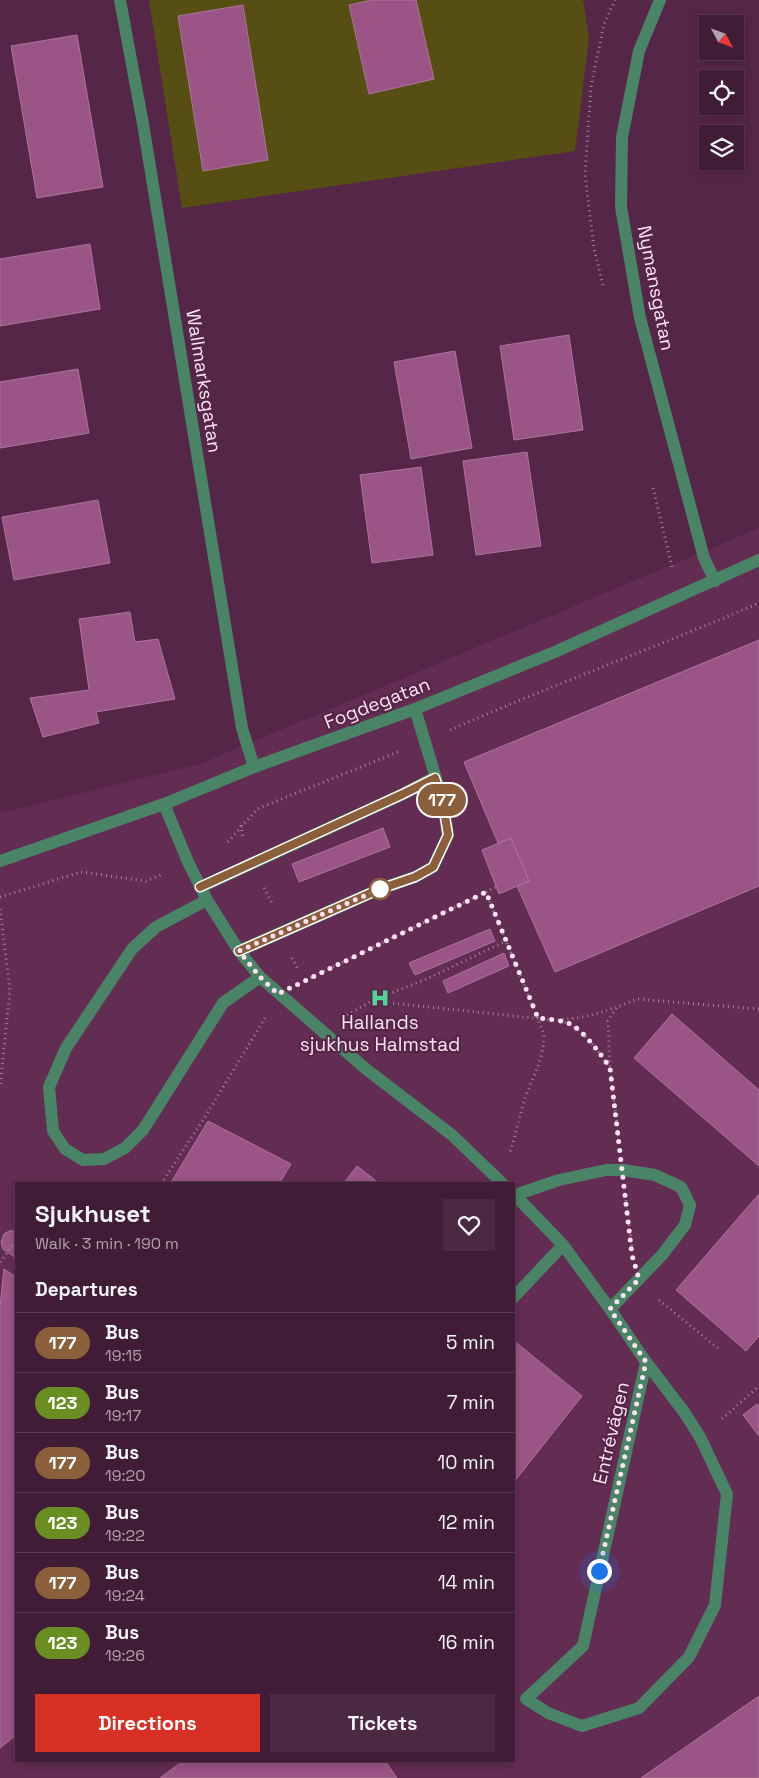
<!DOCTYPE html>
<html lang="en">
<head>
<meta charset="utf-8">
<style>
	:root { --surface:#401c36; --page:#4b2942; --text:#f1f3f6; --muted:#aea1ad; --line:#593a51; --accent:#d93025 }
	body { margin:0; font-family:"Space Grotesk",sans-serif; background:var(--page); color:var(--text); height:100vh; display:flex; flex-direction:column; font-size:19px; white-space:nowrap }
	* { box-sizing:border-box; margin:0 }
	p { font-size:16px; color:var(--muted) }
	.icon { flex:none; width:28px; height:28px; fill:none; stroke:currentColor; stroke-width:2; stroke-linecap:round; stroke-linejoin:round }
	.map { position:relative; flex:1; overflow:hidden }
	.sheet { position:absolute; left:15px; top:1182px; width:500px; height:580px; display:flex; flex-direction:column; background:var(--surface); border-radius:0px; box-shadow:0 2px 8px #0003,0 0 0 1px var(--line) }
	.sheet>* { flex:none }
	.badge { padding:0 10px; border-radius:16px; font-size:18px; line-height:32px }
	.needle { width:32px; rotate:131deg }
	.tools { position:absolute; left:699px; top:15px; display:grid; gap:10px }
	.tools a { display:grid; place-items:center; width:45px; height:45px; border-radius:0px; background:var(--surface); box-shadow:0 2px 8px #0003,0 0 0 1px var(--line); font-size:25px }
	.you { position:absolute; width:25px; height:25px; margin:-12px; border:4px solid #fff; border-radius:50%; background:#1a73e8; box-shadow:0 0 0 8px #1a73e833 }
	.map>.badge { position:absolute; translate:-50% -50%; box-shadow:0 0 0 2px #fff }
	h2 { padding:0 20px; font-size:19px; line-height:45px }
	.round { display:grid; place-items:center; flex:none; width:52px; height:52px; border-radius:0px; background:var(--page) }
	.head { display:flex; align-items:center; justify-content:space-between; height:85px; padding:0 20px }
	h1 { font-size:24px; font-weight:600; line-height:38px }
	.button { display:flex; gap:10px; margin-top:auto; padding:10px 20px }
	.button a { flex:1; height:58px; border-radius:0px; background:var(--accent); color:#fff; font-size:20px; font-weight:600; line-height:58px; text-align:center }
	.button a+a { background:var(--page); color:var(--text) }
	ul { padding:0; list-style:none }
	li { display:flex; align-items:center; gap:15px; height:60px; padding:0 20px; border-top:1px solid var(--line) }
	li div { flex:1 }
	li b { display:block; font-size:19px }
	li em { font-style:normal }
	li .badge { min-width:55px; font-weight:700; text-align:center }
	.map>svg:first-child { display:block }
	.built { fill:#632c53; fill-rule:evenodd }
	.green { fill:#574e14 }
	.building { fill:#9b5486; stroke:#ac759a }
	.lines { fill:none; stroke-linecap:round; stroke-linejoin:round }
	.path { stroke:#a7829b; stroke-width:3; stroke-dasharray:1 4; stroke-linecap:butt }
	.minor { stroke:#4a8466; stroke-width:12 }
	.line-casing { stroke:#fff; stroke-width:11 }
	.line { stroke:#8b5e3c; stroke-width:8 }
	.walk { stroke:#fce3f2; stroke-width:5; stroke-dasharray:0 9 }
	.stop-dot { fill:#fff; stroke:#8b5e3c; stroke-width:2.5 }
	.labels { text-anchor:middle; dominant-baseline:central; stroke-width:4.5; stroke-linejoin:round; paint-order:stroke }
	.street-label { font-size:19px; fill:#fce3f2; stroke:#562648 }
	.poi-label { font-size:19px; fill:#fce3f2; stroke:#562648 }
</style>
</head>
<body>
<div class="map">
<svg width="759" height="1778" viewBox="0 0 759 1778">
	<rect width="100%" height="100%" fill="#562648"/>
	<path class="built" d="M759,528V1778H0V813L200,764ZM16,1184H514V1761H16Z"/>
	<path class="green" d="M149,0H583L589,38L575,151L182,208Z"/>
	<g class="building">
		<path d="M372,0H416L434,79L369,94L349,5Z"/>
		<path d="M243,5L268,160L203,171L178,16Z"/>
		<path d="M77,35L103,187L37,198L11,46Z"/>
		<path d="M90,244L100,309L0,326V259Z"/>
		<path d="M569,335L583,430L514,440L500,346Z"/>
		<path d="M455,351L472,448L411,459L394,362Z"/>
		<path d="M78,369L89,433L0,448V382Z"/>
		<path d="M527,452L541,546L476,555L463,461Z"/>
		<path d="M421,467L433,555L372,563L360,475Z"/>
		<path d="M98,500L110,563L14,580L2,517Z"/>
		<path d="M130,612L135,642L158,639L175,699L96,712L99,723L43,737L30,698L89,690L79,619Z"/>
		<path d="M759,640V886L555,972L517,886L529,881L511,838L498,843L464,762Z"/>
		<path d="M383,828L390,847L299,882L292,864Z"/>
		<path d="M511,838L529,881L499,894L482,850Z"/>
		<path d="M490,929L495,941L415,975L409,963Z"/>
		<path d="M504,953L509,966L448,993L443,981Z"/>
		<path d="M672,1014L759,1090V1166L634,1058Z"/>
		<path d="M208,1121L291,1164L279,1184H170Z"/>
		<path d="M357,1166L380,1184H343Z"/>
		<path d="M759,1194V1336L746,1351L676,1290Z"/>
		<path d="M9,1231H16V1258L3,1249L1,1242L4,1234Z"/>
		<path d="M4,1269L16,1277V1735L0,1748V1306Z"/>
		<path d="M514,1341L582,1396L514,1482Z"/>
		<path d="M757,1404L759,1407V1436L743,1415Z"/>
		<path d="M759,1696V1778H641Z"/>
		<path d="M183,1761H385L397,1778H160Z"/>
	</g>
	<g class="lines">
		<g class="path">
			<path d="M603,285L594,249L585,174L591,87L604,24L615,0"/>
			<path d="M653,488L672,567"/>
			<path d="M450,730C552,685 657,647 759,603"/>
			<path d="M241,825L243,837"/>
			<path d="M228,842L257,809L398,752"/>
			<path d="M264,888L273,905"/>
			<path d="M486,892L544,1034C543,1062 535,1071 526,1095C520,1114 516,1133 510,1152"/>
			<path d="M0,897L81,872L146,881L163,874"/>
			<path d="M0,909L10,990L0,1087"/>
			<path d="M292,958L298,970"/>
			<path d="M306,980L496,887"/>
			<path d="M374,1000L431,977L506,941"/>
			<path d="M347,1015L372,1001L552,1020C577,1019 593,1016 616,1007"/>
			<path d="M560,1021C580,1025 599,1051 609,1067"/>
			<path d="M619,1141L610,1069L608,1021L617,1007L637,999L759,1009"/>
			<path d="M161,1184L205,1117L265,1018"/>
			<path d="M626,1200L632,1246"/>
			<path d="M0,1262L13,1245H16"/>
			<path d="M659,1300L720,1350"/>
			<path d="M722,1419L759,1386"/>
		</g>
		<g class="minor">
			<path d="M120,0L143,124L242,728L254,767"/>
			<path d="M660,0L639,51L622,137L621,207L640,318L704,558L715,581"/>
			<path d="M164,804L188,862L207,900L239,951L260,977L366,1069L452,1135L503,1184"/>
			<path d="M0,861L164,804L254,767L415,709L557,651L759,560"/>
			<path d="M201,887L403,794L435,777"/>
			<path d="M207,900L156,927L132,949L66,1048L49,1087L53,1131L65,1149L83,1160L104,1159L125,1148L143,1130L223,1003L260,977"/>
			<path d="M239,951L380,889L415,877L433,867L448,835L442,798L415,709"/>
			<path d="M514,1194L563,1245L610,1309L646,1362L583,1646L526,1699L548,1713L582,1726L639,1708L689,1657L715,1605L727,1494L700,1437L684,1412L646,1362"/>
			<path d="M515,1195L559,1180L606,1170H623L655,1175L681,1187L690,1205L685,1225L662,1255L610,1309"/>
			<path d="M514,1297L563,1245"/>
		</g>
	</g>
	<g class="lines">
		<g class="line-casing">
			<path id="line" d="M200,887L403,794L435,778L442,798L448,835L433,867L415,877L380,889L239,951"/>
		</g>
		<use href="#line" class="line"/>
		<path class="walk" d="M380,889L239,951L260,977L278,994L486,892L538,1018C547,1019 557,1020 566,1022C582,1028 601,1054 610,1068L632,1255L639,1279L610,1309L646,1362L599,1571"/>
	</g>
	<defs>
		<g id="hospital-bare" transform="scale(1.5)"><path d="M-5-5h3v3.5h4V-5h3V5h-3V1.5h-4V5h-3Z" fill="#52d397" stroke="#562648" stroke-width="2.5" paint-order="stroke"/></g>
	</defs>
	<g fill-rule="evenodd">
		<use href="#hospital-bare" x="380" y="998"/>
	</g>
	<circle class="stop-dot" cx="380" cy="889" r="10"/>
	<g class="labels">
		<g class="street-label">
			<text transform="translate(656 288) rotate(79)">Nymansgatan</text>
			<text transform="translate(204 381) rotate(81)">Wallmarksgatan</text>
			<text transform="translate(377 703) rotate(-21)">Fogdegatan</text>
			<text transform="translate(611 1433) rotate(-77)">Entrévägen</text>
		</g>
		<g class="poi-label">
			<text x="380" y="1022">Hallands<tspan x="380" dy="22">sjukhus Halmstad</tspan></text>
		</g>
	</g>
</svg>
<div class="tools">
<a><svg class="needle" viewBox="-14 -14 28 28"><path d="M0-13l5 13h-10z" fill="#e53935"/><path d="M0 13l5-13h-10z" fill="#aea1ad"/></svg></a>
<a><svg class="icon" aria-label="locate" viewBox="0 0 24 24"><circle cx="12" cy="12" r="6"/><path d="M12 2v4M12 18v4M2 12h4M18 12h4"/></svg></a>
<a><svg class="icon" aria-label="layers" viewBox="0 0 24 24"><path d="M12 4l9 5-9 5-9-5zM3 14l9 5 9-5"/></svg></a>
</div>
<div class="you" style="left:599px;top:1571px"></div>
<b class="badge" style="left:442px;top:800px;background:#8b5e3c;color:#fff">177</b>
<section class="sheet">
<div class="head"><div><h1>Sjukhuset</h1><p>Walk · 3 min · 190 m</p></div><a class="round"><svg class="icon" aria-label="heart" viewBox="0 0 24 24"><path d="M12 20l-8-8c-3-5 5-10 8-4 3-6 11-1 8 4z"/></svg></a></div>
<h2>Departures</h2>
<ul>
<li><span class="badge" style="background:#8b5e3c;color:#fff">177</span><div><b>Bus</b><p>19:15</p></div><em>5 min</em></li>
<li><span class="badge" style="background:#6b8e23;color:#fff">123</span><div><b>Bus</b><p>19:17</p></div><em>7 min</em></li>
<li><span class="badge" style="background:#8b5e3c;color:#fff">177</span><div><b>Bus</b><p>19:20</p></div><em>10 min</em></li>
<li><span class="badge" style="background:#6b8e23;color:#fff">123</span><div><b>Bus</b><p>19:22</p></div><em>12 min</em></li>
<li><span class="badge" style="background:#8b5e3c;color:#fff">177</span><div><b>Bus</b><p>19:24</p></div><em>14 min</em></li>
<li><span class="badge" style="background:#6b8e23;color:#fff">123</span><div><b>Bus</b><p>19:26</p></div><em>16 min</em></li>
</ul>
<div class="button"><a>Directions</a><a>Tickets</a></div>
</section>
</div>
</body>
</html>
